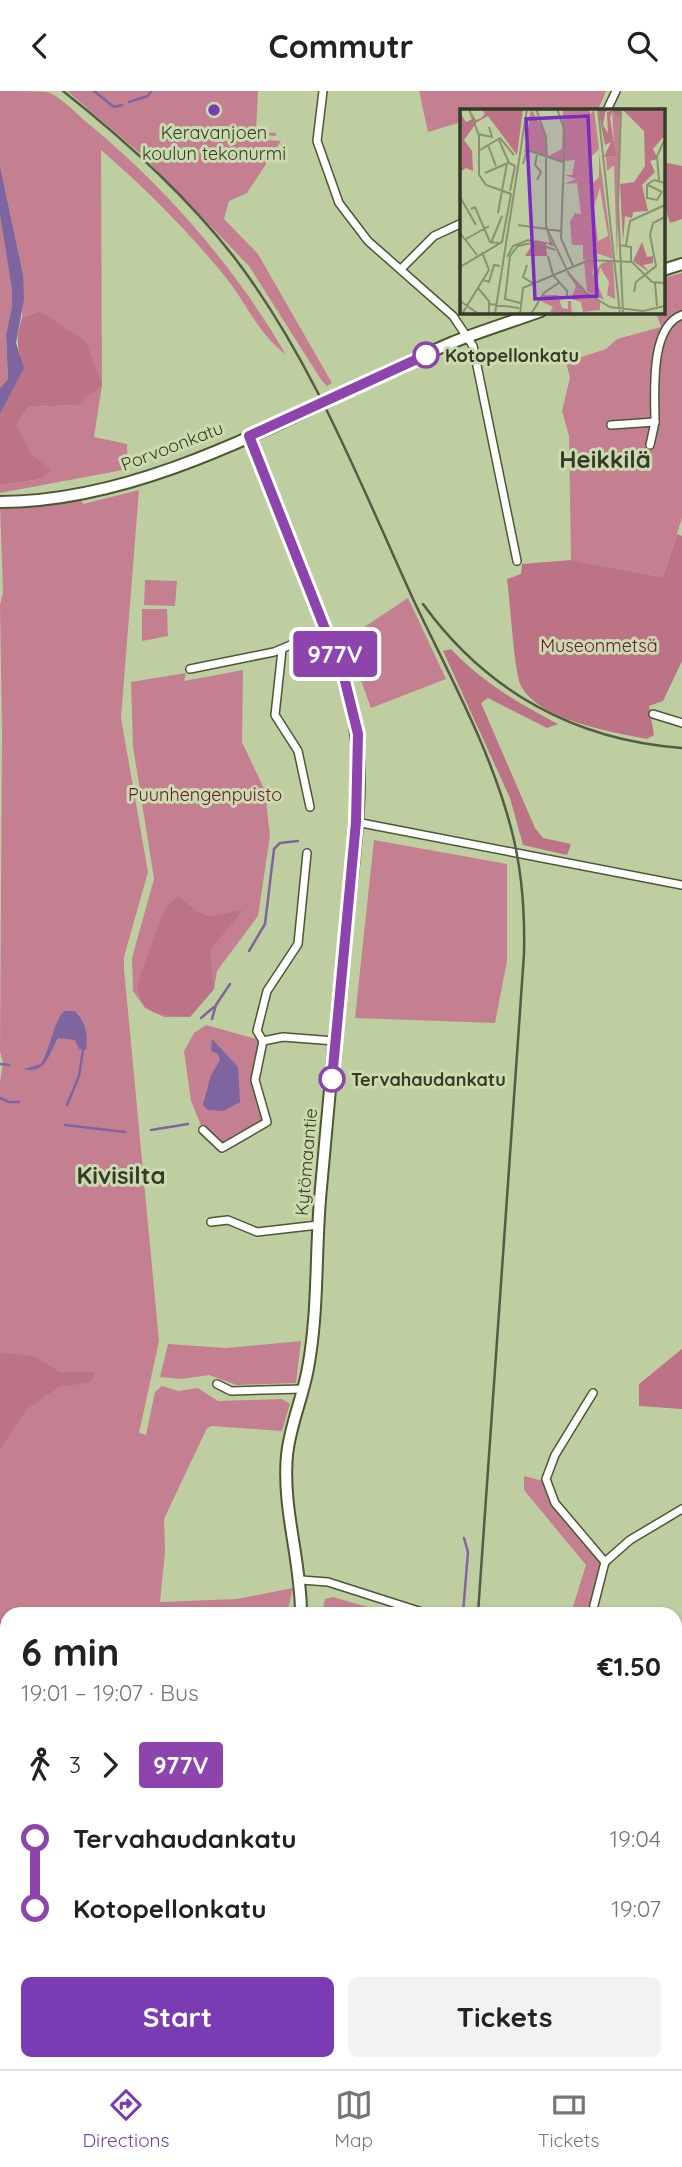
<!DOCTYPE html>
<html lang="en">
<head>
<meta charset="utf-8">
<style>
	:root { --surface:#fff; --page:#f2f2f2; --text:#222; --muted:#767676; --line:#e0e0e0; --accent:#793cb2 }
	body { margin:0; font-family:Quicksand,sans-serif; background:var(--page); color:var(--text); height:100vh; display:flex; flex-direction:column; font-size:26px; white-space:nowrap }
	* { box-sizing:border-box; margin:0 }
	p { font-size:23px; color:var(--muted) }
	.icon { flex:none; width:38px; height:38px; fill:none; stroke:currentColor; stroke-width:2; stroke-linecap:round; stroke-linejoin:round }
	.map { position:relative; flex:1; overflow:hidden }
	.drawer { position:absolute; left:0px; top:1516px; width:682px; height:464px; display:flex; flex-direction:column; background:var(--surface); border-radius:21px 21px 0 0; box-shadow:0 2px 5px #0004 }
	.drawer>* { flex:none }
	.badge { padding:0 14px; border-radius:5px; font-size:24px; line-height:46px }
	.map>.badge { position:absolute; translate:-50% -50%; box-shadow:0 0 0 4px #fff }
	.legs { display:flex; align-items:center; gap:10px; height:77px; padding:0 21px; font-size:23px }
	.legs p { margin-inline-start:auto }
	.headline { display:flex; align-items:center; justify-content:space-between; height:119px; padding:0 21px }
	h1 { font-size:38px; font-weight:700; line-height:52px }
	.cta { display:flex; gap:14px; margin-top:auto; padding:14px 21px }
	.cta a { flex:1; height:80px; border-radius:10px; background:var(--accent); color:#fff; font-size:28px; font-weight:700; line-height:80px; text-align:center }
	.cta a+a { background:var(--page); color:var(--text) }
	ul { padding:0 21px; list-style:none }
	li { display:flex; align-items:center; gap:24px; height:70px; font-size:26px }
	li i { display:grid; place-items:center; width:10px; height:100%; margin:0 9px; background:currentColor }
	li i::after { content:''; width:18px; height:18px; margin:-9px; border:5px solid; border-radius:50%; background:var(--surface) }
	li p { margin-inline-start:auto }
	li:first-child i { background:linear-gradient(#0000 50%,currentColor 0) }
	li:last-child i { background:linear-gradient(currentColor 50%,#0000 0) }
	header { display:flex; justify-content:space-between; align-items:center; height:91px; padding:0 21px; background:var(--surface); font-size:32px; font-weight:700 }
	.dock { display:flex; justify-content:space-around; align-items:center; height:98px; border-top:2px solid var(--line); background:var(--surface); font-size:19px; color:var(--muted) }
	.dock a { display:grid; justify-items:center; gap:4px }
	.dock .active { color:var(--accent) }
	.map>svg:first-child { display:block }
	.green { fill:#c48090 }
	.forest { fill:#bb7385 }
	.water { fill:#7f65a0 }
	.lines { fill:none; stroke-linecap:round; stroke-linejoin:round }
	.stream { stroke:#7f65a0; stroke-width:2.5 }
	.street-casing { stroke:#4b5830; stroke-width:10 }
	.secondary-casing { stroke:#4b5830; stroke-width:14 }
	.street { stroke:#fff; stroke-width:7 }
	.secondary { stroke:#fff; stroke-width:10 }
	.rail { stroke:#545c44; stroke-width:2.5 }
	.line-1-casing { stroke:#fff; stroke-width:16 }
	.line-1 { stroke:#8e44ad; stroke-width:10 }
	.poi-dot { fill:#793cb2; stroke:#cbdbae; stroke-width:2.5 }
	.stop-1-dot { fill:#fff; stroke:#8e44ad; stroke-width:3.5 }
	.labels { text-anchor:middle; dominant-baseline:central; stroke-width:6; stroke-linejoin:round; paint-order:stroke }
	.poi-label { font-size:18px; fill:#353b29; stroke:#cbdbae }
	.stop-label { font-size:18px; font-weight:bold; fill:#353b29; stroke:#cbdbae; text-anchor:start }
	.street-label { font-size:18px; fill:#353b29; stroke:#cbdbae }
	.park-label { font-size:18px; fill:#6b1333; stroke:#cbdbae }
	.district-label { font-size:24px; font-weight:bold; fill:#353b29; stroke:#cbdbae }
	.inset-road { fill:none; stroke:#879371; stroke-width:2 }
	.view { fill:#7b2cbf; fill-opacity:0.15; stroke:#7b2cbf; stroke-width:3.5 }
	.inset-edge { fill:none; stroke:#353b29; stroke-width:3.5 }
</style>
</head>
<body>
<header><svg class="icon" aria-label="back" viewBox="0 0 24 24"><path d="M15 5l-7 7 7 7"/></svg>Commutr<svg class="icon" aria-label="search" viewBox="0 0 24 24"><circle cx="10" cy="10" r="6"/><path d="M15 15l6 6"/></svg></header>
<div class="map">
<svg width="682" height="1978" viewBox="0 0 682 1978">
	<rect width="100%" height="100%" fill="#becea1"/>
	<g class="green">
		<path d="M0,0C13,0 36,0 48,1C63,7 77,24 90,34C168,99 235,176 286,264C254,238 248,213 223,183C186,138 145,97 101,59L102,294L94,346L127,353L128,378L0,402V394L41,388L16,334L28,316L77,314L40,220L22,227L23,183L0,75Z"/>
		<path d="M67,0H258L256,41L276,42V45L173,37L172,42L281,50L247,102L229,110L224,128L258,163L332,292L327,295L322,290L249,175L142,64Z"/>
		<path d="M419,0H606L598,19H462L461,31L428,41Z"/>
		<path d="M0,125L12,199V215L6,244L8,288L0,297Z"/>
		<path d="M682,182V427L663,486L571,469L569,345L562,320L570,287L566,271L606,258L617,248L661,236L656,221L663,220V187Z"/>
		<path d="M139,399L121,627L148,781L124,866V878L159,1250L139,1342L146,1344L155,1301L162,1295L178,1300L198,1297L218,1310L282,1308L290,1313L282,1340L212,1335L207,1337L164,1428L165,1460L160,1511L237,1508L293,1497L287,1522H7V1972H133L125,1978H0V991L3,972L0,960L2,641L0,514L3,501L0,415L81,408L83,413Z"/>
		<path d="M145,489L177,490L175,515L144,514Z"/>
		<path d="M408,507L446,588L371,617L346,548Z"/>
		<path d="M142,518H167L168,545L142,550Z"/>
		<path d="M243,579L242,651L265,700L270,745L258,825L217,880L214,898L190,926H164L145,917L133,900L132,867L154,788L133,655L131,591L186,582L184,590Z"/>
		<path d="M374,749L507,773V870L495,932L355,927Z"/>
		<path d="M206,934L263,950L255,989L267,1031L222,1057L202,1037L191,1010L184,960L194,942Z"/>
		<path d="M301,1250L296,1292L237,1294L209,1284L181,1288L160,1286L168,1253L226,1257Z"/>
		<path d="M524,1385L543,1390L553,1414L601,1472L589,1522H571L586,1474L524,1399Z"/>
		<path d="M333,1506L388,1522H322L325,1508Z"/>
		<path d="M676,1648H682V1747L678,1765Z"/>
		<path d="M161,1972H280L283,1978H163Z"/>
		<path d="M522,1972H623L622,1978H524Z"/>
	</g>
	<g class="forest">
		<path d="M663,71L682,75V128L670,132L663,110Z"/>
		<path d="M40,220L86,251L102,294L77,314L28,316L16,334L32,364L52,380L41,388L0,394V323L23,277C18,258 15,247 22,227Z"/>
		<path d="M677,443L682,445V570L663,610L649,615L654,644L647,648C611,641 539,629 521,595C514,581 510,508 507,488L521,483L522,473L571,469L663,486Z"/>
		<path d="M451,558C482,591 518,612 558,633L547,637L488,607L481,612L535,737L543,747L571,753L567,764L523,754L510,707L443,560Z"/>
		<path d="M178,805C211,833 204,825 243,819L210,859L214,898L190,926C163,923 142,928 137,894L164,819Z"/>
		<path d="M682,1258V1318L639,1315V1293Z"/>
		<path d="M0,1262L33,1265L60,1281H96L90,1291L67,1295L63,1293L27,1318L0,1358Z"/>
		<path d="M303,1972H413L412,1978H306Z"/>
	</g>
	<g class="water">
		<path d="M0,75L23,183L24,208L16,252L24,277L0,323V297L8,288L6,244L12,215V199L0,125Z"/>
		<path d="M64,920H75C86,932 88,943 86,959L79,958L75,949L58,947C49,962 46,984 24,978L41,973C51,956 53,932 64,920Z"/>
		<path d="M212,948L238,976L240,1011L223,1020L208,1019L203,1014L211,984L220,969L218,963L211,960Z"/>
	</g>
	<g class="lines">
		<g class="stream">
			<path d="M94,0L114,16L122,14"/>
			<path d="M129,11L148,5L151,0"/>
			<path d="M249,860L265,833L274,758L280,752L298,750"/>
			<path d="M201,927L214,916"/>
			<path d="M212,928L216,914L230,893"/>
			<path d="M0,973L9,974"/>
			<path d="M0,1007L9,1011H19"/>
			<path d="M67,1014L79,985L83,959"/>
			<path d="M65,1034L125,1041"/>
			<path d="M151,1039L188,1033"/>
			<path d="M439,1521L457,1522"/>
			<path d="M463,1522L468,1461L464,1447"/>
			<path d="M0,1531L7,1537"/>
		</g>
		<g class="street-casing">
			<g id="street">
				<path d="M323,0L317,50L339,112L368,150L453,225L473,255L517,470"/>
				<path d="M607,19L616,0"/>
				<path d="M402,177L434,145L462,132"/>
				<path d="M611,334L655,331C655,303 649,236 682,224"/>
				<path d="M650,354L655,331"/>
				<path d="M282,559L275,624L298,660L310,716"/>
				<path d="M190,578L274,561L326,539"/>
				<path d="M653,623L682,632"/>
				<path d="M356,731L682,794"/>
				<path d="M263,950L257,940L267,900L298,853L307,762"/>
				<path d="M203,1039L222,1057L267,1031L255,989L263,950L283,946L335,950"/>
				<path d="M211,1131L228,1129L257,1141L318,1134"/>
				<path d="M217,1293L231,1300L303,1298"/>
				<path d="M605,1471L630,1449L682,1418"/>
				<path d="M301,1489L328,1491L425,1522"/>
				<path d="M592,1522L605,1471L555,1412L546,1388L555,1364L593,1302"/>
				<path d="M676,1635L682,1637"/>
			</g>
		</g>
		<g class="secondary-casing">
			<g id="secondary">
				<path d="M663,179L682,173"/>
				<path d="M249,345L344,586C373,675 352,773 343,864C335,942 328,1019 321,1097C315,1156 319,1218 308,1277C303,1306 290,1334 287,1364C282,1418 301,1469 301,1522"/>
				<path d="M0,411C157,411 310,312 451,252C481,240 511,231 541,220"/>
				<path d="M291,1972L294,1978"/>
			</g>
		</g>
		<use href="#street" class="street"/>
		<use href="#secondary" class="secondary"/>
		<g class="rail">
			<path d="M63,0C125,49 185,103 234,166C312,268 360,392 413,508C448,582 490,657 511,737C522,778 525,821 524,863L478,1522"/>
			<path d="M423,513C486,600 574,649 682,657"/>
			<path d="M676,1836L682,1807"/>
			<path d="M676,1888L682,1847"/>
			<path d="M676,1946L682,1897"/>
			<path d="M518,1972L520,1978"/>
			<path d="M644,1978L645,1972"/>
			<path d="M664,1978L665,1972"/>
			<path d="M677,1978L682,1937"/>
		</g>
	</g>
	<g class="lines">
		<g class="line-1-casing">
			<path id="line-1" d="M332,988L356,731L358,643L344,586L249,345L426,264"/>
		</g>
		<use href="#line-1" class="line-1"/>
	</g>
	<circle class="poi-dot" cx="214" cy="19" r="7"/>
	<g class="stop-1-dot">
		<circle cx="426" cy="264" r="12"/>
		<circle cx="332" cy="988" r="12"/>
	</g>
	<g class="labels">
		<g class="poi-label">
			<text x="214" y="41">Keravanjoen<tspan x="214" dy="21">koulun tekonurmi</tspan></text>
		</g>
		<g class="stop-label">
			<text x="445" y="264">Kotopellonkatu</text>
			<text x="351" y="988">Tervahaudankatu</text>
		</g>
		<g class="street-label">
			<text transform="translate(172 355) rotate(-21)">Porvoonkatu</text>
			<text transform="translate(306 1071) rotate(-85)">Kytömaantie</text>
		</g>
		<g class="park-label">
			<text x="599" y="554">Museonmetsä</text>
			<text x="205" y="703">Puunhengenpuisto</text>
		</g>
		<g class="district-label">
			<text x="605" y="368">Heikkilä</text>
			<text x="121" y="1084">Kivisilta</text>
		</g>
	</g>
	<g transform="translate(460 18)">
		<rect width="205" height="205" fill="#becea1"/>
		<path d="M71,0L85,23V48L68,40L64,44ZM103,0H128L131,5L134,0L139,40L131,48L133,74L139,68V44L153,150L136,144L138,149L123,151V136H112L110,113L115,104L121,105L117,74L104,75L116,70L105,66H112L115,51L103,52L87,48V28L88,47L102,40ZM140,79L148,127L138,132L134,98ZM152,3L160,10L157,151L154,56L147,62L146,48L155,47ZM135,151L132,167L142,154L153,152L155,190L147,186L149,173L140,158L137,174L144,191L121,179L140,193V201L123,203L121,193L111,190L116,177L106,162L127,182L124,153ZM84,186H98L102,199L108,200V192H111L112,205L90,203L93,198L81,192Z" fill="#c48090" fill-rule="evenodd"/>
		<path d="M22,0H63L57,46L28,7L17,13L4,31L12,42L13,62L6,59L0,63V3L6,13L13,10L12,4L16,11L21,9L25,5ZM138,0H148L145,4L143,16L148,24L147,3L160,0V10L152,3L150,9L156,47L144,48L151,33L145,36ZM162,0H205V26L193,40L198,50L190,52L195,63L182,76L188,102L173,103L172,109L165,107L163,133L160,75L174,73L185,57L184,22ZM86,121L94,138L86,134L87,147H65L75,131L90,134ZM182,133L187,148L193,147V154L183,156L189,163L173,152Z" fill="#bb7385"/>
		<path class="inset-road" d="M76,0L86,28V118L109,165L125,183L150,198L183,202L205,197M97,0L105,22L101,129L113,157M138,0L160,205M161,0L158,96L163,203M18,25L32,28L29,18M39,31L49,54M28,36L36,57M20,41L40,29L54,46M49,54L55,57L50,82M63,55L67,41L103,53M25,64L48,54M77,71L81,63L75,56L77,46M199,72L197,47L204,32M188,76L202,83L197,91L187,89V76H188V75L194,71L205,74M0,88L16,116M11,100L15,98L30,133L39,134M38,104L47,54M58,116L101,122M0,124L17,146M6,130L29,117M31,134L42,107M160,136L171,138V153M166,136L170,112L205,96M88,147L93,166L107,182V190M47,148L53,137L68,131L95,141M67,156L63,168L74,175M0,158L42,133L51,85L26,76L19,66V27L9,0M23,171L29,173L34,156L40,157M195,174L197,197M18,179L29,192V205M174,183L176,173L196,157L190,126L193,114L205,108M0,192L19,205M60,194L45,190L50,147L58,137L75,133M30,195L59,199M2,205L29,161L22,143M35,205L67,0M60,205L63,179L129,151L172,153L192,173L205,174M71,205L84,184L100,173M123,205H182"/>
		<path class="view" d="M128,7L137,187L75,190L66,10Z"/>
		<rect width="205" height="205" class="inset-edge"/>
	</g>
</svg>
<b class="badge" style="left:335px;top:563px;background:#8e44ad;color:#fff">977V</b>
<section class="drawer">
<div class="headline"><div><h1>6 min</h1><p>19:01 – 19:07 · Bus</p></div><b>€1.50</b></div>
<div class="legs"><svg class="icon" aria-label="walk" viewBox="0 0 24 24"><circle cx="13" cy="4" r="2"/><path d="M13 8l-2 6 4 7M11 14l-3 7M7 12l3-4h3l4 4"/></svg>3<svg class="icon" aria-label="forward" viewBox="0 0 24 24"><path d="M9 5l7 7-7 7"/></svg><b class="badge" style="background:#8e44ad;color:#fff">977V</b></div>
<ul>
<li><i style="color:#8e44ad"></i><b>Tervahaudankatu</b><p>19:04</p></li>
<li><i style="color:#8e44ad"></i><b>Kotopellonkatu</b><p>19:07</p></li>
</ul>
<div class="cta"><a>Start</a><a>Tickets</a></div>
</section>
</div>
<nav class="dock">
<a class="active"><svg class="icon" aria-label="directions" viewBox="0 0 24 24"><path d="M12 3l9 9-9 9-9-9zM9 14v-3h6M13 9l2 2-2 2"/></svg>Directions</a>
<a><svg class="icon" aria-label="map" viewBox="0 0 24 24"><path d="M3 6l6-2 6 2 6-2v14l-6 2-6-2-6 2zM9 4v14M15 6v14"/></svg>Map</a>
<a><svg class="icon" aria-label="tickets" viewBox="0 0 24 24"><path d="M3 7h18v10H3zM15 7v10"/></svg>Tickets</a>
</nav>
</body>
</html>
